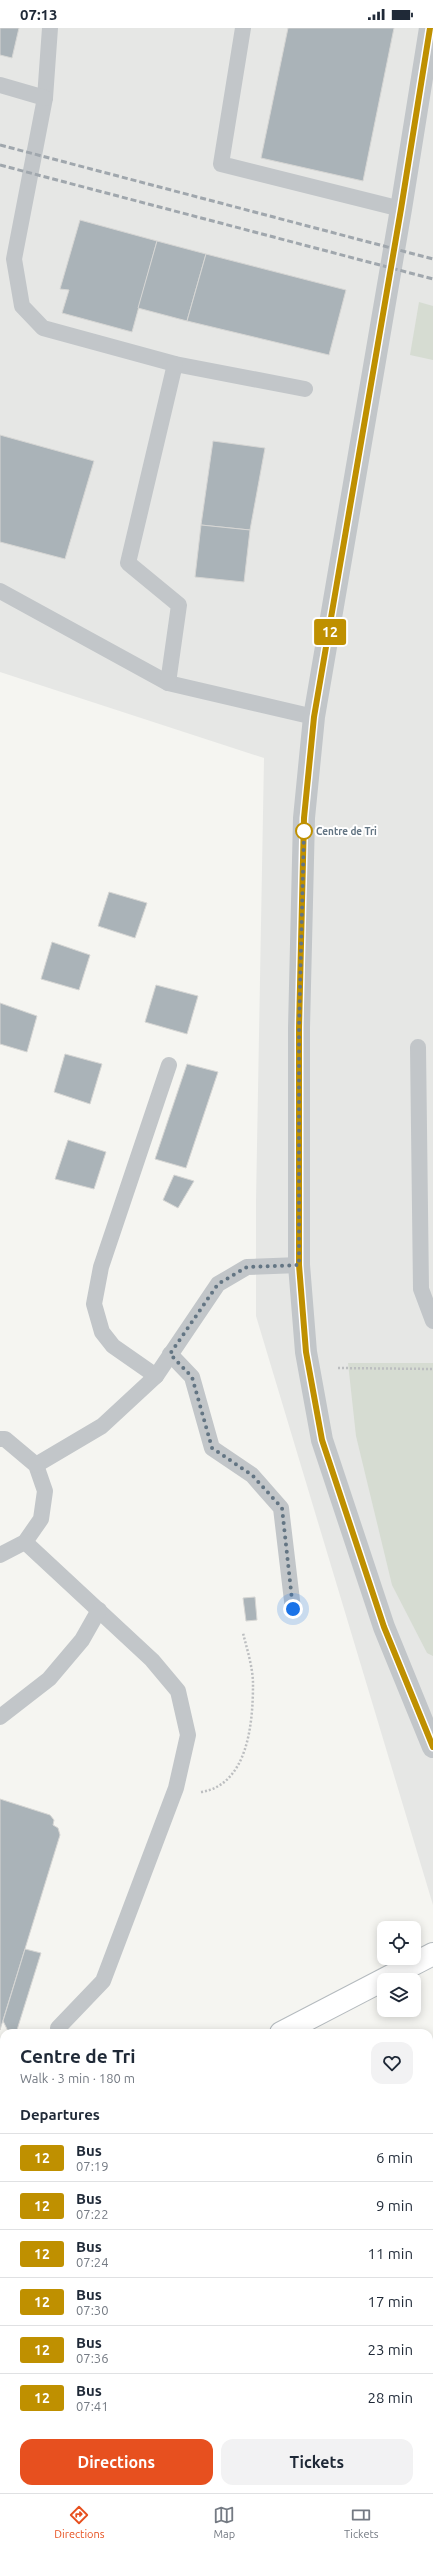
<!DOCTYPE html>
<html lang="en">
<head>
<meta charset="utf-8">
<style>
	:root { --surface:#fff; --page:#f2f2f3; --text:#1f2937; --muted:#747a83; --line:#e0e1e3; --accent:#e7501f }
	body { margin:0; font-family:Ubuntu,sans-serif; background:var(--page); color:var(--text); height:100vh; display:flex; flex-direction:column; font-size:15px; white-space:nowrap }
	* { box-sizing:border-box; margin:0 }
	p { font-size:13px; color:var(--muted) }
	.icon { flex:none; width:22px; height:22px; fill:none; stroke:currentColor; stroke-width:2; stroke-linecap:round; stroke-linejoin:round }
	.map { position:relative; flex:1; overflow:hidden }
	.drawer { position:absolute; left:0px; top:2001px; width:433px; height:464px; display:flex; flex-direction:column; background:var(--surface); border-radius:12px 12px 0 0; box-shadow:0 2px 10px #0003 }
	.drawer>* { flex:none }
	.badge { padding:0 8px; border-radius:3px; font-size:14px; line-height:26px }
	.fabs { position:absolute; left:377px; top:1893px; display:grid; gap:8px }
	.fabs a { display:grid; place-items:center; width:44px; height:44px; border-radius:8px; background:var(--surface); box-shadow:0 2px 10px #0003; font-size:20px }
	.you { position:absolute; width:20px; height:20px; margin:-10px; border:3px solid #fff; border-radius:50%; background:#1a73e8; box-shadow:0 0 0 6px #1a73e833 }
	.map>.badge { position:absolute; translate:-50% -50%; box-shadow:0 0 0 2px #fff }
	h2 { padding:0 20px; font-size:15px; line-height:36px }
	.round { display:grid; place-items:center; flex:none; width:42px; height:42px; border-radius:12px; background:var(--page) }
	.summary { display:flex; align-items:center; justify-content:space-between; height:68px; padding:0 20px }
	h1 { font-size:19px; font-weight:600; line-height:30px }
	.button { display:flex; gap:8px; margin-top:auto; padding:8px 20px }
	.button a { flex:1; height:46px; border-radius:12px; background:var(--accent); color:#fff; font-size:16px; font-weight:600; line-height:46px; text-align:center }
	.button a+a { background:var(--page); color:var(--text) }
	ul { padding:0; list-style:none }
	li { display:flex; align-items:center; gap:12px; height:48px; padding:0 20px; border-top:1px solid var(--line) }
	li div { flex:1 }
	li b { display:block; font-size:15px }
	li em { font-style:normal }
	li .badge { min-width:44px; font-weight:700; text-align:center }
	.status { display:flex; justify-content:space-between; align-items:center; height:28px; padding:0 20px; background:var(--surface); direction:ltr }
	.status svg { height:11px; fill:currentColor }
	.dock { display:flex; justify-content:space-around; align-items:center; height:56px; border-top:1px solid var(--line); background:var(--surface); font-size:11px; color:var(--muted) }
	.dock a { display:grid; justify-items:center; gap:2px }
	.dock .current { color:var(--accent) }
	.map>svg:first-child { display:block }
	.built { fill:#e6e7e5 }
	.green { fill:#d6dcd2 }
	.building { fill:#aab3b8; stroke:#d6d6d4 }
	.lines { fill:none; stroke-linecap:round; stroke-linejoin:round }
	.secondary-casing { stroke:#b4babe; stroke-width:24 }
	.path { stroke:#bcbec0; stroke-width:2.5; stroke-dasharray:2 2; stroke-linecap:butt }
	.service { stroke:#c2c6c9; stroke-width:16 }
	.tertiary { stroke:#c2c6c9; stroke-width:22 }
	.secondary { stroke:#fff; stroke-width:22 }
	.rail { stroke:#a0a7ad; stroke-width:3; stroke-dasharray:6 3; stroke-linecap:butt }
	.line-casing { stroke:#fff; stroke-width:9 }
	.line { stroke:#bf9000; stroke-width:6 }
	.walk { stroke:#637583; stroke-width:4; stroke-dasharray:0 7.2 }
	.stop-dot { fill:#fff; stroke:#bf9000; stroke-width:2 }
	.labels { text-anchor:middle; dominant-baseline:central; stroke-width:4; stroke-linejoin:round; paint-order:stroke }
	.stop-label { font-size:10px; font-weight:bold; fill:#637583; stroke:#fff; text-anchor:start }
</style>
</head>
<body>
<div class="status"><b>07:13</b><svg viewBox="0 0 49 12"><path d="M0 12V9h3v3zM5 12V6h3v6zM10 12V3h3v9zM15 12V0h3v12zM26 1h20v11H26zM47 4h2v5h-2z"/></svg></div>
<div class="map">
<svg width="433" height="2465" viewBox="0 0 433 2465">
	<rect width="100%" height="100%" fill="#f5f5f1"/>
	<path class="built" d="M0,0H433V1877L256,1288V1173L264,730L0,644Z"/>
	<g class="green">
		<path d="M419,274L433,278V332L410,327Z"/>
		<path d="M348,1335H433V1628L427,1625L392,1557L356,1408Z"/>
	</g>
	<g class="building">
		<path d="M0,0H19L12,30L0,27Z"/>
		<path d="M288,0H394L363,153L261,130Z"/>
		<path d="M80,192L157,213L132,304L62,285L69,262L60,261Z"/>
		<path d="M157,213L206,226L187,293L138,280Z"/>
		<path d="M206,226L346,262L329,327L187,293Z"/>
		<path d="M0,407L94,433L65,531L0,514Z"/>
		<path d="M213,413L265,420L250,502L201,497Z"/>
		<path d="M201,497L250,502L244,554L195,549Z"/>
		<path d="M109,864L147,875L135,910L98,898Z"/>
		<path d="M52,914L90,927L79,962L41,951Z"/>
		<path d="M156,957L198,968L187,1006L145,994Z"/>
		<path d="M0,975L37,988L27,1024L0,1016Z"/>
		<path d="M65,1026L102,1036L90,1076L54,1064Z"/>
		<path d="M187,1036L218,1044L186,1140L155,1131Z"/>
		<path d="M68,1112L106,1124L94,1161L55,1151Z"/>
		<path d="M174,1147L194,1153L178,1180L163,1172Z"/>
		<path d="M255,1569L257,1592L246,1593L243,1570Z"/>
		<path d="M0,1771L50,1787L54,1792L53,1797L58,1800L60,1807L0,2002Z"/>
		<path d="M25,1921L41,1925L16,2005H9L3,1993Z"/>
		<path d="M268,2461H348L349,2465H258Z"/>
	</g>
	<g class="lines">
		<g class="secondary-casing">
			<g id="secondary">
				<path d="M281,2005L433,1926"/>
				<path d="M0,2283L4,2276"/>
			</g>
		</g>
		<g class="path">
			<path d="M338,1340L433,1341"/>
			<path d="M201,1764C248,1757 253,1695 253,1656C253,1640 247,1621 243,1605"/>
		</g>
		<g class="service">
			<path d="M50,0L45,70L14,231L22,278L43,300L175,336L305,361"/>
			<path d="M243,0L221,136L401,181"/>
			<path d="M0,57L45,70"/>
			<path d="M0,563L168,655L314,689"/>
			<path d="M168,655L179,577L128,535L175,336"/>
			<path d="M418,1019L421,1261L433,1293"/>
			<path d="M170,1326L192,1349L212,1420L252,1447L281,1480L293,1581"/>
			<path d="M156,1348L113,1318L102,1304L94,1276L101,1239L169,1037"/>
			<path d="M0,1411H5L36,1437L45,1463L41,1491L25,1514L0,1527"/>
			<path d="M36,1437L102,1398L156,1348L218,1256L247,1239L299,1237"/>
			<path d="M25,1514L152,1632L178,1663L188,1707L176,1760L103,1953L58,2000"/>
			<path d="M0,1689L49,1651L82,1612L99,1582"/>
		</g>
		<path class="tertiary" d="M430,0L401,181L314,689L304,790L299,1000V1237L306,1324L322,1412L384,1599L433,1719"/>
		<use href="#secondary" class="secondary"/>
		<g class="rail">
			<path d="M0,117L433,231"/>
			<path d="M0,137L433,251"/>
		</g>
	</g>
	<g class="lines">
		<g class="line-casing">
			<path id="line" d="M430,0L401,181L314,689L304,790L299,1000V1237L306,1324L322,1412L384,1599L433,1719"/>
		</g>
		<use href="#line" class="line"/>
		<path class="walk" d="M293,1581L282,1480L252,1447L212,1420L192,1349L170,1326L218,1256L247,1239L299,1237V1000L304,803"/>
	</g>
	<circle class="stop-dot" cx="304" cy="803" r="8"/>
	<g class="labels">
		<g class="stop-label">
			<text x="316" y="803">Centre de Tri</text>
		</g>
	</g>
</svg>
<div class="fabs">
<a><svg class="icon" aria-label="locate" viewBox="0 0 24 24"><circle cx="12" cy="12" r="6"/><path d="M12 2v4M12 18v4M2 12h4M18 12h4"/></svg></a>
<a><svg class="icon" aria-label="layers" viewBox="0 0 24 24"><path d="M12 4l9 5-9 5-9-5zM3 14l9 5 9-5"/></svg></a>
</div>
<div class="you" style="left:293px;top:1581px"></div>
<b class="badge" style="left:330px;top:604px;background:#bf9000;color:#fff">12</b>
<section class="drawer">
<div class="summary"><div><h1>Centre de Tri</h1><p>Walk · 3 min · 180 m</p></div><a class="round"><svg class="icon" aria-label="heart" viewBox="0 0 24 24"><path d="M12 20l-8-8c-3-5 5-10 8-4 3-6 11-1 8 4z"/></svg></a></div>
<h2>Departures</h2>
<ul>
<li><span class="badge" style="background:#bf9000;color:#fff">12</span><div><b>Bus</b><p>07:19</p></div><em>6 min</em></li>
<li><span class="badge" style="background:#bf9000;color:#fff">12</span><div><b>Bus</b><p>07:22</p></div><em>9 min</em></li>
<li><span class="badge" style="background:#bf9000;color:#fff">12</span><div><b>Bus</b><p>07:24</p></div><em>11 min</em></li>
<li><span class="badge" style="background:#bf9000;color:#fff">12</span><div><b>Bus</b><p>07:30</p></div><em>17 min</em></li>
<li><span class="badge" style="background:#bf9000;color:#fff">12</span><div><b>Bus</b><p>07:36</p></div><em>23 min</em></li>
<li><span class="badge" style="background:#bf9000;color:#fff">12</span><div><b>Bus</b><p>07:41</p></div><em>28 min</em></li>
</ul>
<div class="button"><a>Directions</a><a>Tickets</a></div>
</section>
</div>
<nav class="dock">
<a class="current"><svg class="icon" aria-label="directions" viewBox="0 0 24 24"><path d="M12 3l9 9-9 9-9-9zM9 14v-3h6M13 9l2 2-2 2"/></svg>Directions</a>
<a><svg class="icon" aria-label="map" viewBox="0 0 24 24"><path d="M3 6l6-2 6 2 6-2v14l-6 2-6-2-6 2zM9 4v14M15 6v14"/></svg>Map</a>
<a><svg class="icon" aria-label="tickets" viewBox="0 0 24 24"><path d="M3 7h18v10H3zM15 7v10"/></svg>Tickets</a>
</nav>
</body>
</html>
